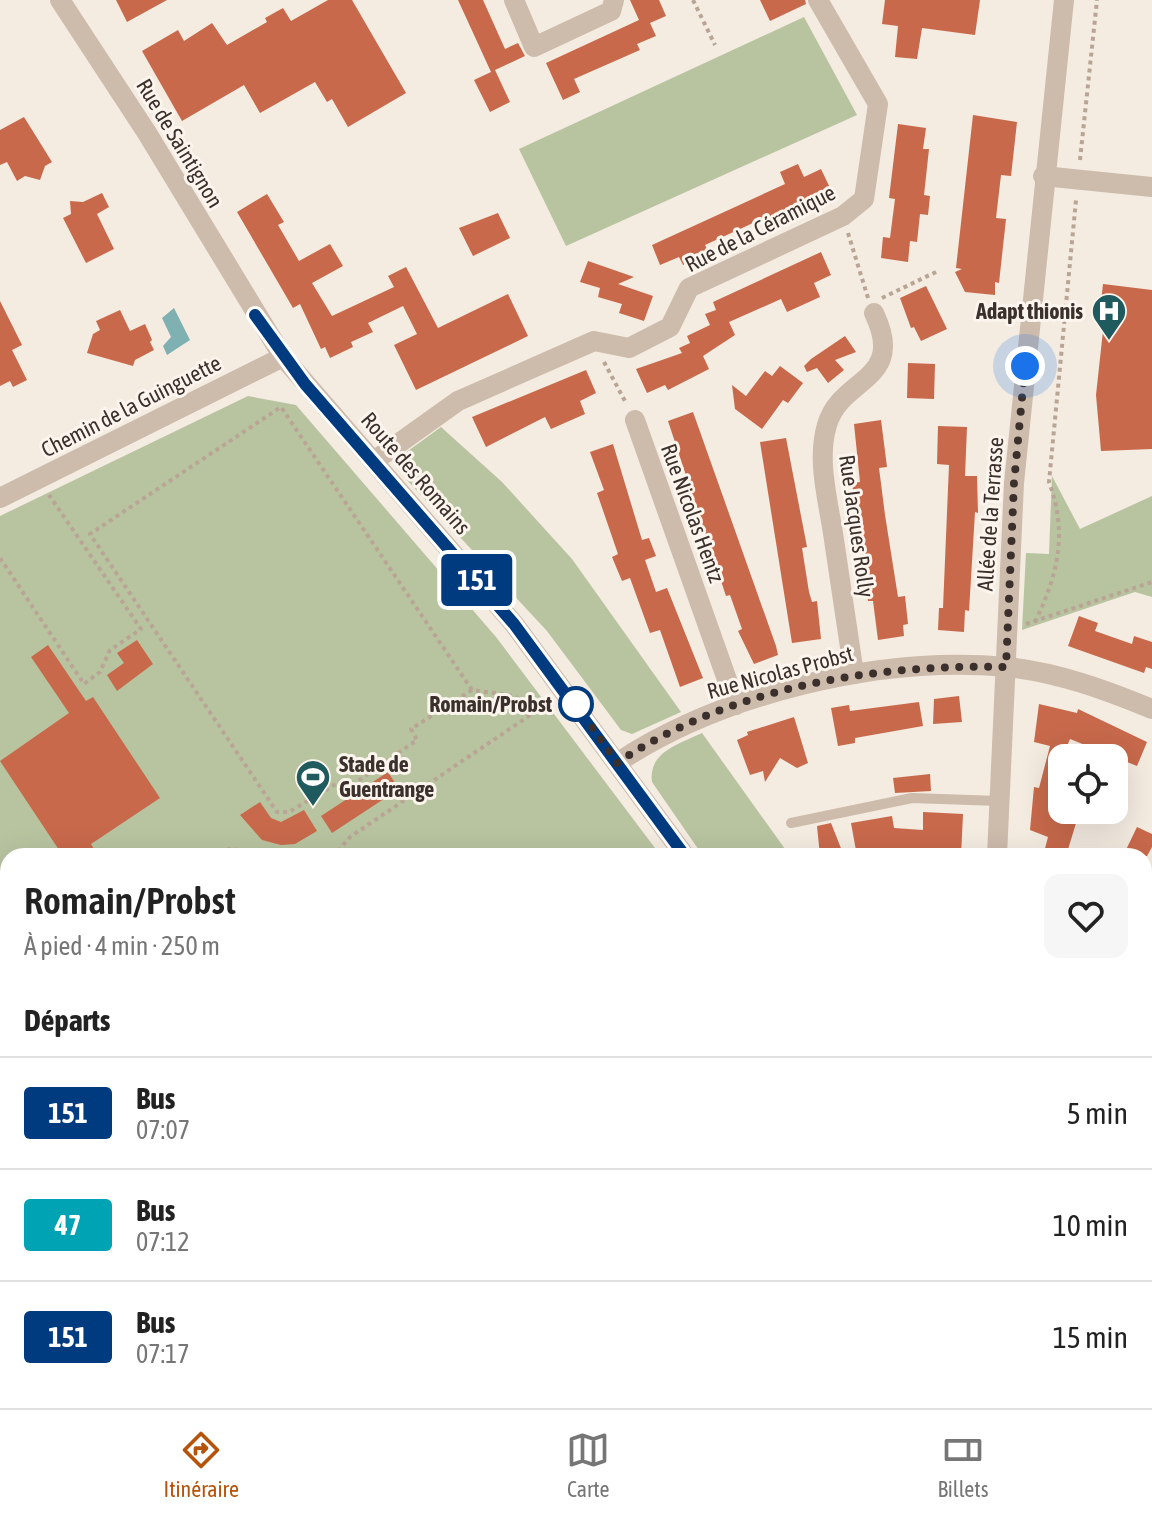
<!DOCTYPE html>
<html lang="fr">
<head>
<meta charset="utf-8">
<style>
	:root { --surface:#fff; --page:#f6f6f6; --text:#222; --muted:#767676; --line:#e0e0e0; --accent:#b45309 }
	body { margin:0; font-family:"Asap Condensed",sans-serif; background:var(--page); color:var(--text); height:100vh; display:flex; flex-direction:column; font-size:30px; white-space:nowrap }
	* { box-sizing:border-box; margin:0 }
	p { font-size:26px; color:var(--muted) }
	.icon { flex:none; width:44px; height:44px; fill:none; stroke:currentColor; stroke-width:2; stroke-linecap:round; stroke-linejoin:round }
	.map { position:relative; flex:1; overflow:hidden }
	.side { position:absolute; left:0px; top:848px; width:1152px; height:560px; display:flex; flex-direction:column; background:var(--surface); border-radius:24px 24px 0 0; box-shadow:0 8px 32px #0002 }
	.side>* { flex:none }
	.badge { padding:0 16px; border-radius:6px; font-size:28px; line-height:52px }
	.controls { position:absolute; left:1048px; top:744px; display:grid; gap:16px }
	.controls a { display:grid; place-items:center; width:80px; height:80px; border-radius:16px; background:var(--surface); box-shadow:0 8px 32px #0002; font-size:40px }
	.you { position:absolute; width:40px; height:40px; margin:-20px; border:6px solid #fff; border-radius:50%; background:#1a73e8; box-shadow:0 0 0 12px #1a73e833 }
	.map>.badge { position:absolute; translate:-50% -50%; box-shadow:0 0 0 4px #fff }
	h2 { padding:0 24px; font-size:30px; line-height:72px }
	.round { display:grid; place-items:center; flex:none; width:84px; height:84px; border-radius:16px; background:var(--page) }
	.headline { display:flex; align-items:center; justify-content:space-between; height:136px; padding:0 24px }
	h1 { font-size:38px; font-weight:600; line-height:60px }
	ul { padding:0; list-style:none }
	li { display:flex; align-items:center; gap:24px; height:112px; padding:0 24px; border-top:2px solid var(--line) }
	li div { flex:1 }
	li b { display:block; font-size:30px }
	li em { font-style:normal }
	li .badge { min-width:88px; font-weight:700; text-align:center }
	.menu { display:flex; justify-content:space-around; align-items:center; height:112px; border-top:2px solid var(--line); background:var(--surface); font-size:22px; color:var(--muted) }
	.menu a { display:grid; justify-items:center; gap:4px }
	.menu .selected { color:var(--accent) }
	.map>svg:first-child { display:block }
	.green { fill:#b8c4a0 }
	.water { fill:#7fb0b2 }
	.building { fill:#c8694b }
	.lines { fill:none; stroke-linecap:round; stroke-linejoin:round }
	.path { stroke:#b9a596; stroke-width:4; stroke-dasharray:4 4; stroke-linecap:butt }
	.service { stroke:#cdbbac; stroke-width:10 }
	.minor { stroke:#cdbbac; stroke-width:20 }
	.tertiary { stroke:#cdbbac; stroke-width:20 }
	.line-casing { stroke:#fff; stroke-width:18 }
	.line { stroke:#003b80; stroke-width:12 }
	.walk { stroke:#3b302b; stroke-width:8; stroke-dasharray:0 14.4 }
	.stop-dot { fill:#fff; stroke:#003b80; stroke-width:4 }
	.labels { text-anchor:middle; dominant-baseline:central; stroke-width:6; stroke-linejoin:round; paint-order:stroke }
	.street-label { font-size:22px; fill:#3b302b; stroke:#fbf5ee }
	.poi-label { font-size:22px; font-weight:bold; fill:#3b302b; stroke:#fbf5ee; text-anchor:end }
	.stop-label { font-size:22px; font-weight:bold; fill:#3b302b; stroke:#fbf5ee; text-anchor:end }
</style>
</head>
<body>
<div class="map">
<svg width="1152" height="1408" viewBox="0 0 1152 1408">
	<rect width="100%" height="100%" fill="#f4ebe1"/>
	<g class="green">
		<path d="M804,17L857,115L566,246L519,149Z"/>
		<path d="M248,396L296,405L496,637L661,856H8V1135L0,1125V516Z"/>
		<path d="M441,427L502,482L572,559L681,712L632,734L621,730L547,631L407,480L401,456Z"/>
		<path d="M1052,476L1080,529L1152,496V597L1135,592L1022,630L1026,553L1049,554Z"/>
		<path d="M702,733L790,856H703L652,782C648,752 679,744 702,733Z"/>
		<path d="M165,1400H462L440,1408H169Z"/>
		<path d="M827,1400H1020L1025,1408H825Z"/>
	</g>
	<path class="water" d="M174,308L190,340L167,355L163,346L171,337L162,318Z"/>
	<g class="building">
		<path d="M116,0H167L127,22Z"/>
		<path d="M328,0H352L406,93L348,127L332,99L327,102L315,82L260,113L244,85L182,121L142,51L178,30L184,41L212,23L227,45L267,22L265,18L283,8L291,21Z"/>
		<path d="M458,0H483L505,49L518,43L525,56L495,70L510,102L490,112L474,80L491,72Z"/>
		<path d="M630,0H659L666,16L650,23L656,36L637,44L640,50L574,79L580,92L563,100L546,63L639,20Z"/>
		<path d="M760,0H805L806,4L770,21Z"/>
		<path d="M885,0H980L975,35L922,28L917,59L895,57L898,26L882,24Z"/>
		<path d="M973,115L1017,122L1011,176L1001,175L996,218L1006,219L999,283L995,282V295L965,292L955,272L962,269L956,268Z"/>
		<path d="M24,117L52,162L45,166L40,180L25,176L17,181L7,162L0,165V130Z"/>
		<path d="M898,124L926,128L923,149H929L924,195L930,196L928,215L920,214L917,242L910,241L908,262L881,258L883,237L890,238L895,199L889,198Z"/>
		<path d="M798,164L804,177L821,169L832,192L766,223L764,218L705,245L709,253L683,265L679,257L660,265L652,245L785,184L780,172Z"/>
		<path d="M102,193L109,207L97,214L114,249L86,263L63,218L71,214L70,201L83,202Z"/>
		<path d="M267,194L284,222L278,225L299,261L330,244L343,266L312,283L332,316L394,287L388,276L406,267L438,328L508,294L528,336L416,390L394,345L417,334L403,306L368,323L373,332L351,342L353,347L330,358L325,347L321,349L300,304L293,308L237,212Z"/>
		<path d="M498,213L510,238L473,256L459,228Z"/>
		<path d="M821,252L831,275L814,283L820,297L787,312L781,299L729,322L735,335L703,356L709,369L668,390L665,385L647,393L636,369L682,353L679,348L690,343L687,336L710,325L705,314L716,310L713,302Z"/>
		<path d="M588,261L634,277L618,284L653,296L644,321L619,313L622,304L598,297L600,288L580,282Z"/>
		<path d="M1103,284L1152,290V449L1101,451L1096,395L1106,303L1101,302Z"/>
		<path d="M926,286L947,329L921,341L914,327L911,328L900,298Z"/>
		<path d="M0,301L22,345L12,350L27,380L13,387L10,381L0,386Z"/>
		<path d="M120,310L130,331L145,324L152,340L150,342L154,350L135,360L133,366L87,353L93,334L100,330L96,321Z"/>
		<path d="M845,336L856,352L835,360L844,370L828,383L817,368L807,372L804,366L811,359Z"/>
		<path d="M908,363L935,364L934,399L907,398Z"/>
		<path d="M780,366L803,383L788,403L783,400L762,429L735,409L732,385L746,396L765,371L772,376Z"/>
		<path d="M586,370L596,393L580,401L585,414L551,429L545,417L486,447L472,417Z"/>
		<path d="M693,412L776,646L778,655L754,664L738,631L742,629L730,595L726,596L668,421Z"/>
		<path d="M881,420L887,467L879,468L885,515L898,597L905,596L908,624L903,625L904,636L878,640L873,601H868L852,483L860,482L854,424Z"/>
		<path d="M938,426L967,427L965,476H977L978,513L975,512L969,611L965,610L964,632L938,630L939,608H943L949,465L937,464Z"/>
		<path d="M786,438L807,547L802,548L809,592L812,602L817,601L821,639L792,643L760,442Z"/>
		<path d="M613,444L642,540L649,538L656,556L645,560L656,592L667,588L703,678L680,687L660,630L650,633L630,578L622,581L612,557L618,554L597,493L604,490L590,452Z"/>
		<path d="M1079,616L1098,623L1095,631L1132,644L1134,636L1152,642V669L1146,667L1144,673L1068,646Z"/>
		<path d="M137,640L153,664L117,691L107,675L124,663L117,653Z"/>
		<path d="M48,645L86,701L93,697L160,798L91,844L98,856H63L0,761L69,713L31,657Z"/>
		<path d="M959,696L962,722L933,724L934,699Z"/>
		<path d="M919,702L923,726L855,738V743L838,746L831,708L849,705L850,711Z"/>
		<path d="M1039,704L1077,713L1078,709L1147,742L1137,766L1070,739L1062,758L1056,794L1062,798V810H1080L1066,856H1043L1048,837L1030,830L1034,787L1039,788L1050,746L1034,742Z"/>
		<path d="M794,717L808,763L797,768L780,758L765,782L763,771L750,775L737,740L748,735L747,732Z"/>
		<path d="M388,772L399,789L332,833L321,816Z"/>
		<path d="M930,774L931,791L895,793L893,778Z"/>
		<path d="M260,802L271,818L281,822L304,810L317,831L295,844L281,845L262,840L240,815Z"/>
		<path d="M923,812L963,814L961,856H921V850L889,856H857L851,823L892,816L894,828L923,830Z"/>
		<path d="M831,823L844,856H820L817,826Z"/>
		<path d="M1137,827L1152,834V847L1147,856H1123Z"/>
	</g>
	<g class="lines">
		<g class="path">
			<path d="M693,0L715,45"/>
			<path d="M1080,160L1097,0"/>
			<path d="M848,233L868,298"/>
			<path d="M882,298L938,271"/>
			<path d="M604,362L626,403"/>
			<path d="M0,558L84,684L100,672L110,650L141,629L49,495"/>
			<path d="M1035,622C1058,574 1068,533 1049,482L1076,200"/>
			<path d="M1026,624L1152,582"/>
			<path d="M472,690L411,729L417,740L349,787L341,781L289,812H277L90,534L281,407L472,690L515,696L533,713"/>
			<path d="M187,856L231,849L283,856"/>
			<path d="M306,856L339,850L350,837L548,703"/>
			<path d="M0,1079L8,1075"/>
			<path d="M0,1084L8,1089"/>
			<path d="M0,1189L8,1183"/>
			<path d="M245,1400L250,1408"/>
			<path d="M389,1408L409,1400"/>
			<path d="M821,1408L823,1400"/>
		</g>
		<path class="service" d="M791,823L912,798L999,801"/>
		<g class="minor">
			<path d="M60,0L147,133L283,357L514,624L685,856"/>
			<path d="M514,0L534,47L611,11L614,0"/>
			<path d="M1043,176L1152,187"/>
			<path d="M635,420L736,705"/>
			<path d="M374,461L458,401L594,341L629,348L670,327L689,288L843,216L864,199L878,104L818,0"/>
			<path d="M0,498L283,357"/>
			<path d="M854,674C847,629 841,585 834,540C829,503 816,461 827,425C841,376 907,382 874,313"/>
			<path d="M617,763C722,693 882,655 1007,667C1057,672 1106,690 1152,709"/>
			<path d="M1144,917L1152,903"/>
			<path d="M1144,993L1152,998"/>
			<path d="M0,1150L8,1160"/>
			<path d="M150,1400L153,1408"/>
			<path d="M474,1408L497,1400"/>
		</g>
		<g class="tertiary">
			<path d="M997,856L1014,483L1064,0"/>
			<path d="M1144,1196L1152,1193"/>
			<path d="M1045,1400L1051,1408"/>
		</g>
	</g>
	<g class="lines">
		<g class="line-casing">
			<path id="line" d="M255,315L305,384L514,624L685,856"/>
		</g>
		<use href="#line" class="line"/>
		<path class="walk" d="M576,704L617,763C730,687 873,664 1006,667L1014,483L1025,366"/>
	</g>
	<defs>
		<g id="hospital-pin" transform="scale(1.8)"><path d="M0 17L-7.5 6A9.5 9.5 0 1 1 7.5 6Z" fill="#1f5a5e" stroke="#fbf5ee"/><path d="M-5-5h3v3.5h4V-5h3V5h-3V1.5h-4V5h-3Z" fill="#fff"/></g>
		<g id="stadium-pin" transform="scale(1.8)"><path d="M0 17L-7.5 6A9.5 9.5 0 1 1 7.5 6Z" fill="#1f5a5e" stroke="#fbf5ee"/><path d="M0-5a6.5 5 0 1 0 0 10a6.5 5 0 1 0 0-10ZM-3.5-1.8h7v3.6h-7Z" fill="#fff"/></g>
	</defs>
	<g fill-rule="evenodd">
		<use href="#hospital-pin" x="1109" y="311"/>
		<use href="#stadium-pin" x="313" y="777"/>
	</g>
	<circle class="stop-dot" cx="576" cy="704" r="16"/>
	<g class="labels">
		<g class="street-label">
			<text transform="translate(180 143) rotate(59)">Rue de Saintignon</text>
			<text transform="translate(760 228) rotate(-27)">Rue de la Céramique</text>
			<text transform="translate(131 406) rotate(-27)">Chemin de la Guinguette</text>
			<text transform="translate(416 473) rotate(49)">Route des Romains</text>
			<text transform="translate(693 513) rotate(70)">Rue Nicolas Hentz</text>
			<text transform="translate(990 514) rotate(-86)">Allée de la Terrasse</text>
			<text transform="translate(857 526) rotate(82)">Rue Jacques Rolly</text>
			<text transform="translate(780 672) rotate(-15)">Rue Nicolas Probst</text>
		</g>
		<g class="poi-label">
			<text x="1083" y="311">Adapt thionis</text>
			<text x="339" y="764" text-anchor="start">Stade de<tspan x="339" dy="25">Guentrange</tspan></text>
		</g>
		<g class="stop-label">
			<text x="552" y="704">Romain/Probst</text>
		</g>
	</g>
</svg>
<div class="controls">
<a><svg class="icon" aria-label="locate" viewBox="0 0 24 24"><circle cx="12" cy="12" r="6"/><path d="M12 2v4M12 18v4M2 12h4M18 12h4"/></svg></a>
</div>
<div class="you" style="left:1025px;top:366px"></div>
<b class="badge" style="left:477px;top:580px;background:#003b80;color:#fff">151</b>
<section class="side">
<div class="headline"><div><h1>Romain/Probst</h1><p>À pied · 4 min · 250 m</p></div><a class="round"><svg class="icon" aria-label="heart" viewBox="0 0 24 24"><path d="M12 20l-8-8c-3-5 5-10 8-4 3-6 11-1 8 4z"/></svg></a></div>
<h2>Départs</h2>
<ul>
<li><span class="badge" style="background:#003b80;color:#fff">151</span><div><b>Bus</b><p>07:07</p></div><em>5 min</em></li>
<li><span class="badge" style="background:#00a3b4;color:#fff">47</span><div><b>Bus</b><p>07:12</p></div><em>10 min</em></li>
<li><span class="badge" style="background:#003b80;color:#fff">151</span><div><b>Bus</b><p>07:17</p></div><em>15 min</em></li>
</ul>
</section>
</div>
<nav class="menu">
<a class="selected"><svg class="icon" aria-label="directions" viewBox="0 0 24 24"><path d="M12 3l9 9-9 9-9-9zM9 14v-3h6M13 9l2 2-2 2"/></svg>Itinéraire</a>
<a><svg class="icon" aria-label="map" viewBox="0 0 24 24"><path d="M3 6l6-2 6 2 6-2v14l-6 2-6-2-6 2zM9 4v14M15 6v14"/></svg>Carte</a>
<a><svg class="icon" aria-label="tickets" viewBox="0 0 24 24"><path d="M3 7h18v10H3zM15 7v10"/></svg>Billets</a>
</nav>
</body>
</html>
